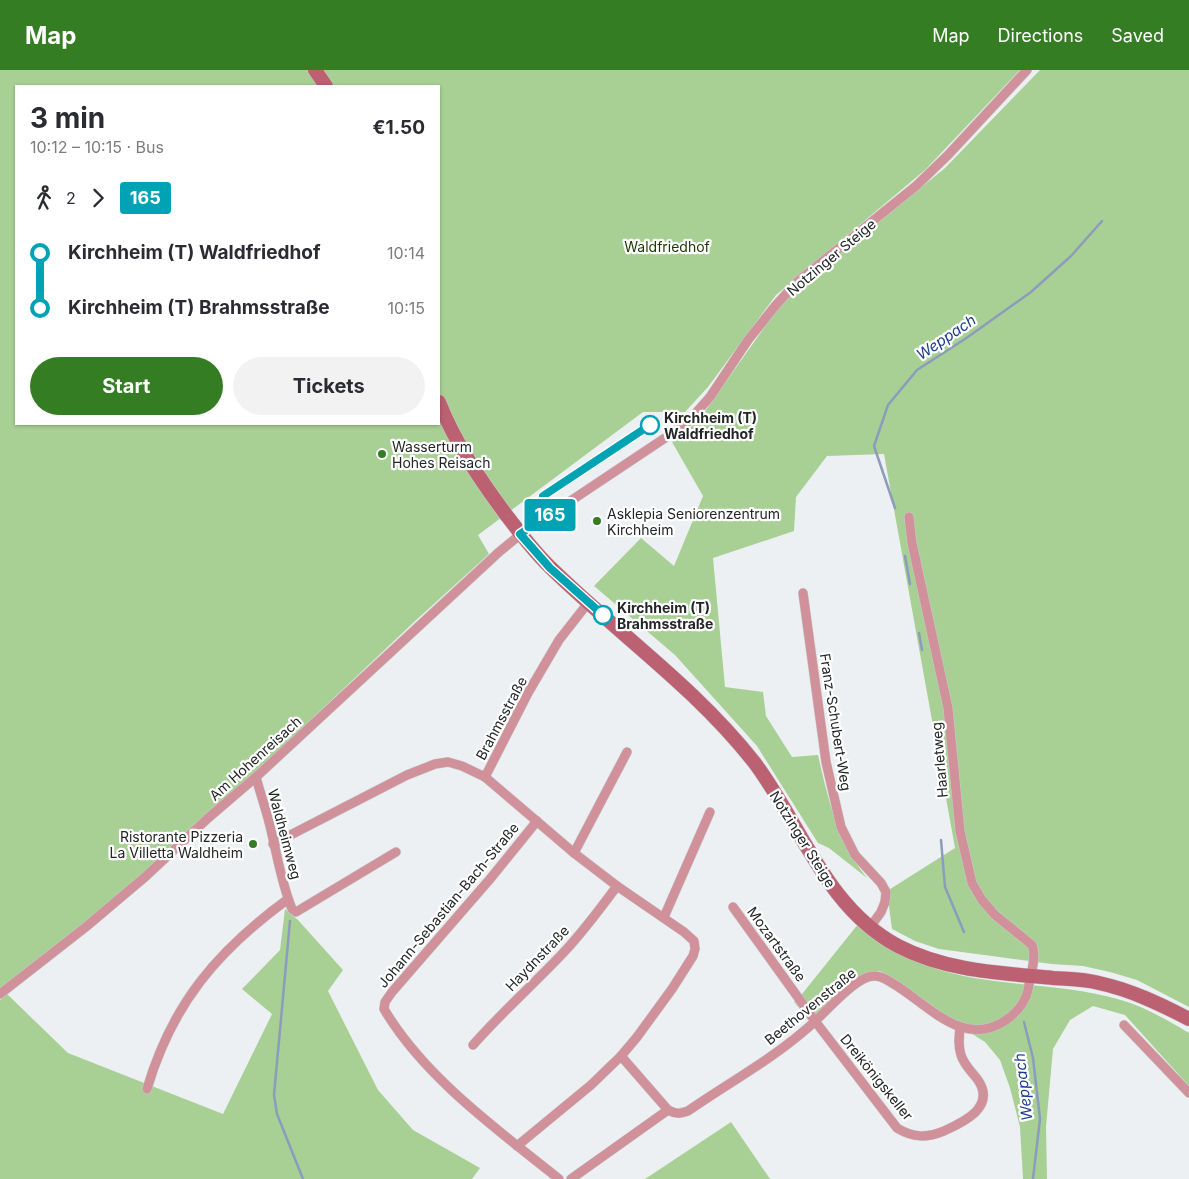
<!DOCTYPE html>
<html lang="en">
<head>
<meta charset="utf-8">
<style>
	:root { --surface:#fff; --page:#f2f2f3; --text:#2b2b33; --muted:#7c7c81; --accent:#357d23 }
	body { margin:0; font-family:Inter,sans-serif; background:var(--page); color:var(--text); height:100vh; display:flex; flex-direction:column; font-size:19px; white-space:nowrap }
	* { box-sizing:border-box; margin:0 }
	p { font-size:16px; color:var(--muted) }
	.icon { flex:none; width:28px; height:28px; fill:none; stroke:currentColor; stroke-width:2; stroke-linecap:round; stroke-linejoin:round }
	.map { position:relative; flex:1; overflow:hidden }
	.side { position:absolute; left:15px; top:15px; width:425px; height:340px; display:flex; flex-direction:column; background:var(--surface); border-radius:0px; box-shadow:0 1px 4px #0004 }
	.side>* { flex:none }
	.badge { padding:0 10px; border-radius:4px; font-size:18px; line-height:32px }
	.map>.badge { position:absolute; translate:-50% -50%; box-shadow:0 0 0 2px #fff }
	.legs { display:flex; align-items:center; gap:8px; height:55px; padding:0 15px; font-size:16px }
	.legs p { margin-inline-start:auto }
	.headline { display:flex; align-items:center; justify-content:space-between; height:85px; padding:0 15px }
	h1 { font-size:28px; font-weight:700; line-height:38px }
	.button { display:flex; gap:10px; margin-top:auto; padding:10px 15px }
	.button a { flex:1; height:58px; border-radius:30px; background:var(--accent); color:#fff; font-size:20px; font-weight:700; line-height:58px; text-align:center }
	.button a+a { background:var(--page); color:var(--text) }
	ul { padding:0 15px; list-style:none }
	li { display:flex; align-items:center; gap:18px; height:55px; font-size:19px }
	li i { display:grid; place-items:center; width:8px; height:100%; margin:0 6px; background:currentColor }
	li i::after { content:''; width:12px; height:12px; margin:-6px; border:4px solid; border-radius:50%; background:var(--surface) }
	li p { margin-inline-start:auto }
	li:first-child i { background:linear-gradient(#0000 50%,currentColor 0) }
	li:last-child i { background:linear-gradient(currentColor 50%,#0000 0) }
	header { display:flex; align-items:center; gap:30px; box-sizing:border-box; height:70px; padding:0 25px; background:var(--accent); color:#fff }
	header strong { font-size:24px }
	nav { display:flex; gap:28px; margin-inline-start:auto; font-size:18px }
	.map>svg:first-child { display:block }
	.green { fill:#a8d094; fill-rule:evenodd }
	.lines { fill:none; stroke-linecap:round; stroke-linejoin:round }
	.stream { stroke:#8c9cbc; stroke-width:2.5 }
	.street-casing { stroke:#c8cbce; stroke-width:10 }
	.secondary-casing { stroke:#c8cbce; stroke-width:15 }
	.street { stroke:#d1919a; stroke-width:9 }
	.secondary { stroke:#bc6171; stroke-width:14 }
	.line-1-casing { stroke:#fff; stroke-width:11 }
	.line-1 { stroke:#00a3b4; stroke-width:8 }
	.stop-1-dot { fill:#fff; stroke:#00a3b4; stroke-width:2.5 }
	.poi-dot { fill:#357d23; stroke:#fff; stroke-width:2 }
	.labels { text-anchor:middle; dominant-baseline:central; stroke-width:4.5; stroke-linejoin:round; paint-order:stroke }
	.park-label { font-size:14px; fill:#193702; stroke:#fff }
	.street-label { font-size:14px; fill:#232526; stroke:#fff }
	.stop-label { font-size:14px; font-weight:bold; fill:#232526; stroke:#fff; text-anchor:start }
	.poi-label { font-size:14px; fill:#232526; stroke:#fff; text-anchor:start }
	.water-label { font-size:15px; font-style:italic; fill:#1c3c8f; stroke:#fff }
</style>
</head>
<body>
<header>
<strong>Map</strong>
<nav><a>Map</a><a>Directions</a><a>Saved</a></nav>
</header>
<div class="map">
<svg width="1189" height="1109" viewBox="0 0 1189 1109">
	<rect width="100%" height="100%" fill="#ecf0f3"/>
	<g class="green">
		<path d="M0,0H1020L925,100L776,225L708,317L685,342H643L478,465L489,484L414,552L147,805L0,918ZM16,16H439V354H16Z"/>
		<path d="M1040,0H1189V937L1137,910L1110,902L1083,896L1052,894L939,879L915,871L892,859L887,821L955,778L884,384L827,386L796,427L794,461L713,488L725,617L763,622L766,646L792,687L818,685C828,729 838,772 867,808L829,778L818,773L757,676L675,585L594,516L641,468L674,496L703,426L672,372L698,351L786,227L945,98Z"/>
		<path d="M285,839L298,850L343,900L328,921L378,1020L413,1060L480,1098L472,1109H0V930L7,924L68,983L223,1044L272,944L242,919L280,880Z"/>
		<path d="M859,853C883,869 906,888 934,898C994,918 1060,912 1121,930C1145,937 1167,950 1189,963V1016L1125,945L1093,936L1070,950L1053,979L1046,1057L1047,1109H1023L1020,1057L1010,1018L1000,990L985,972L923,933L894,909L880,901L871,902L862,905L810,951L794,932L802,924Z"/>
		<path d="M731,1052L770,1109H645Z"/>
	</g>
	<g class="lines">
		<g class="stream">
			<path d="M895,438L874,376L888,335L917,300L965,269L1031,222L1071,186L1102,151"/>
			<path d="M905,486L910,514"/>
			<path d="M919,563L922,580"/>
			<path d="M938,671L943,710"/>
			<path d="M941,770L945,817L964,862"/>
			<path d="M290,851L274,1025L277,1044L303,1109"/>
			<path d="M1024,952L1033,988L1040,1049L1033,1109"/>
		</g>
		<g class="street-casing">
			<g id="street">
				<path d="M803,523L826,692L841,757L855,785L881,813L886,822L885,832L881,842L871,856"/>
				<path d="M256,707C260,723 266,739 270,756C277,784 281,812 292,839L296,842L396,782"/>
				<path d="M485,707L574,783L617,816L684,862L694,871L695,879L693,886L672,919L637,967L621,986L591,1015L517,1076"/>
				<path d="M537,751L490,809L392,922L385,932L384,939C424,1007 498,1060 559,1109"/>
				<path d="M273,774L407,705L435,694L448,692L462,696L485,707L528,623L559,570L588,533"/>
				<path d="M574,783L627,682"/>
				<path d="M733,837L815,951L897,1058C913,1068 927,1068 944,1061C964,1052 996,1037 978,1010C972,1002 964,995 961,985C958,976 959,967 960,958"/>
				<path d="M664,847L710,742"/>
				<path d="M0,924L87,856L145,807L207,749L256,707L499,482L521,464L686,354L710,327L748,270L776,235L797,212L916,116L948,85L1027,0"/>
				<path d="M1124,955L1189,1023"/>
				<path d="M473,975C502,942 534,914 564,882C583,862 600,839 617,816"/>
				<path d="M621,986L668,1040C675,1044 680,1044 688,1041C727,1014 769,991 804,961C822,947 848,914 868,907C878,904 884,908 892,913C927,933 963,980 1006,950C1016,943 1025,933 1028,920C1030,907 1037,887 1032,875L995,845L982,830L972,813L960,761L948,638L912,473L909,447"/>
				<path d="M147,1019C172,934 217,881 288,829"/>
				<path d="M571,1109L668,1040"/>
			</g>
		</g>
		<g class="secondary-casing">
			<g id="secondary">
				<path d="M315,0L326,16"/>
				<path d="M439,332C455,373 481,411 507,446C521,464 534,482 550,497C618,564 694,616 754,692C801,754 825,837 898,876C946,901 1000,903 1053,908C1068,909 1084,909 1099,913C1131,920 1160,934 1189,949"/>
			</g>
		</g>
		<use href="#street" class="street"/>
		<use href="#secondary" class="secondary"/>
	</g>
	<g class="lines">
		<g class="line-1-casing">
			<path id="line-1" d="M603,545L550,498L520,464L552,443L543,426L650,355"/>
		</g>
		<use href="#line-1" class="line-1"/>
	</g>
	<g class="stop-1-dot">
		<circle cx="650" cy="355" r="9"/>
		<circle cx="603" cy="545" r="9"/>
	</g>
	<g class="poi-dot">
		<circle cx="382" cy="384" r="5"/>
		<circle cx="597" cy="451" r="5"/>
		<circle cx="253" cy="774" r="5"/>
	</g>
	<g class="labels">
		<g class="park-label">
			<text x="667" y="176">Waldfriedhof</text>
		</g>
		<g class="street-label">
			<text transform="translate(831 187) rotate(-40)">Notzinger Steige</text>
			<text transform="translate(501 648) rotate(-62)">Brahmsstraße</text>
			<text transform="translate(836 652) rotate(81)">Franz-Schubert-Weg</text>
			<text transform="translate(255 688) rotate(-42)">Am Hohenreisach</text>
			<text transform="translate(939 690) rotate(-95)">Haarletweg</text>
			<text transform="translate(285 764) rotate(75)">Waldheimweg</text>
			<text transform="translate(803 769) rotate(58)">Notzinger Steige</text>
			<text transform="translate(448 835) rotate(-50)">Johann-Sebastian-Bach-Straße</text>
			<text transform="translate(777 874) rotate(54)">Mozartstraße</text>
			<text transform="translate(537 888) rotate(-46)">Haydnstraße</text>
			<text transform="translate(810 936) rotate(-39)">Beethovenstraße</text>
			<text transform="translate(877 1007) rotate(51)">Dreikönigskeller</text>
		</g>
		<g class="stop-label">
			<text x="664" y="347">Kirchheim (T)<tspan x="664" dy="16">Waldfriedhof</tspan></text>
			<text x="617" y="537">Kirchheim (T)<tspan x="617" dy="16">Brahmsstraße</tspan></text>
		</g>
		<g class="poi-label">
			<text x="392" y="376">Wasserturm<tspan x="392" dy="16">Hohes Reisach</tspan></text>
			<text x="607" y="443">Asklepia Seniorenzentrum<tspan x="607" dy="16">Kirchheim</tspan></text>
			<text x="243" y="766" text-anchor="end">Ristorante Pizzeria<tspan x="243" dy="16">La Villetta Waldheim</tspan></text>
		</g>
		<g class="water-label">
			<text transform="translate(946 267) rotate(-34)">Weppach</text>
			<text transform="translate(1023 1017) rotate(-97)">Weppach</text>
		</g>
	</g>
</svg>
<b class="badge" style="left:550px;top:445px;background:#00a3b4;color:#fff">165</b>
<section class="side">
<div class="headline"><div><h1>3 min</h1><p>10:12 – 10:15 · Bus</p></div><b>€1.50</b></div>
<div class="legs"><svg class="icon" aria-label="walk" viewBox="0 0 24 24"><circle cx="13" cy="4" r="2"/><path d="M13 8l-2 6 4 7M11 14l-3 7M7 12l3-4h3l4 4"/></svg>2<svg class="icon" aria-label="forward" viewBox="0 0 24 24"><path d="M9 5l7 7-7 7"/></svg><b class="badge" style="background:#00a3b4;color:#fff">165</b></div>
<ul>
<li><i style="color:#00a3b4"></i><b>Kirchheim (T) Waldfriedhof</b><p>10:14</p></li>
<li><i style="color:#00a3b4"></i><b>Kirchheim (T) Brahmsstraße</b><p>10:15</p></li>
</ul>
<div class="button"><a>Start</a><a>Tickets</a></div>
</section>
</div>
</body>
</html>
